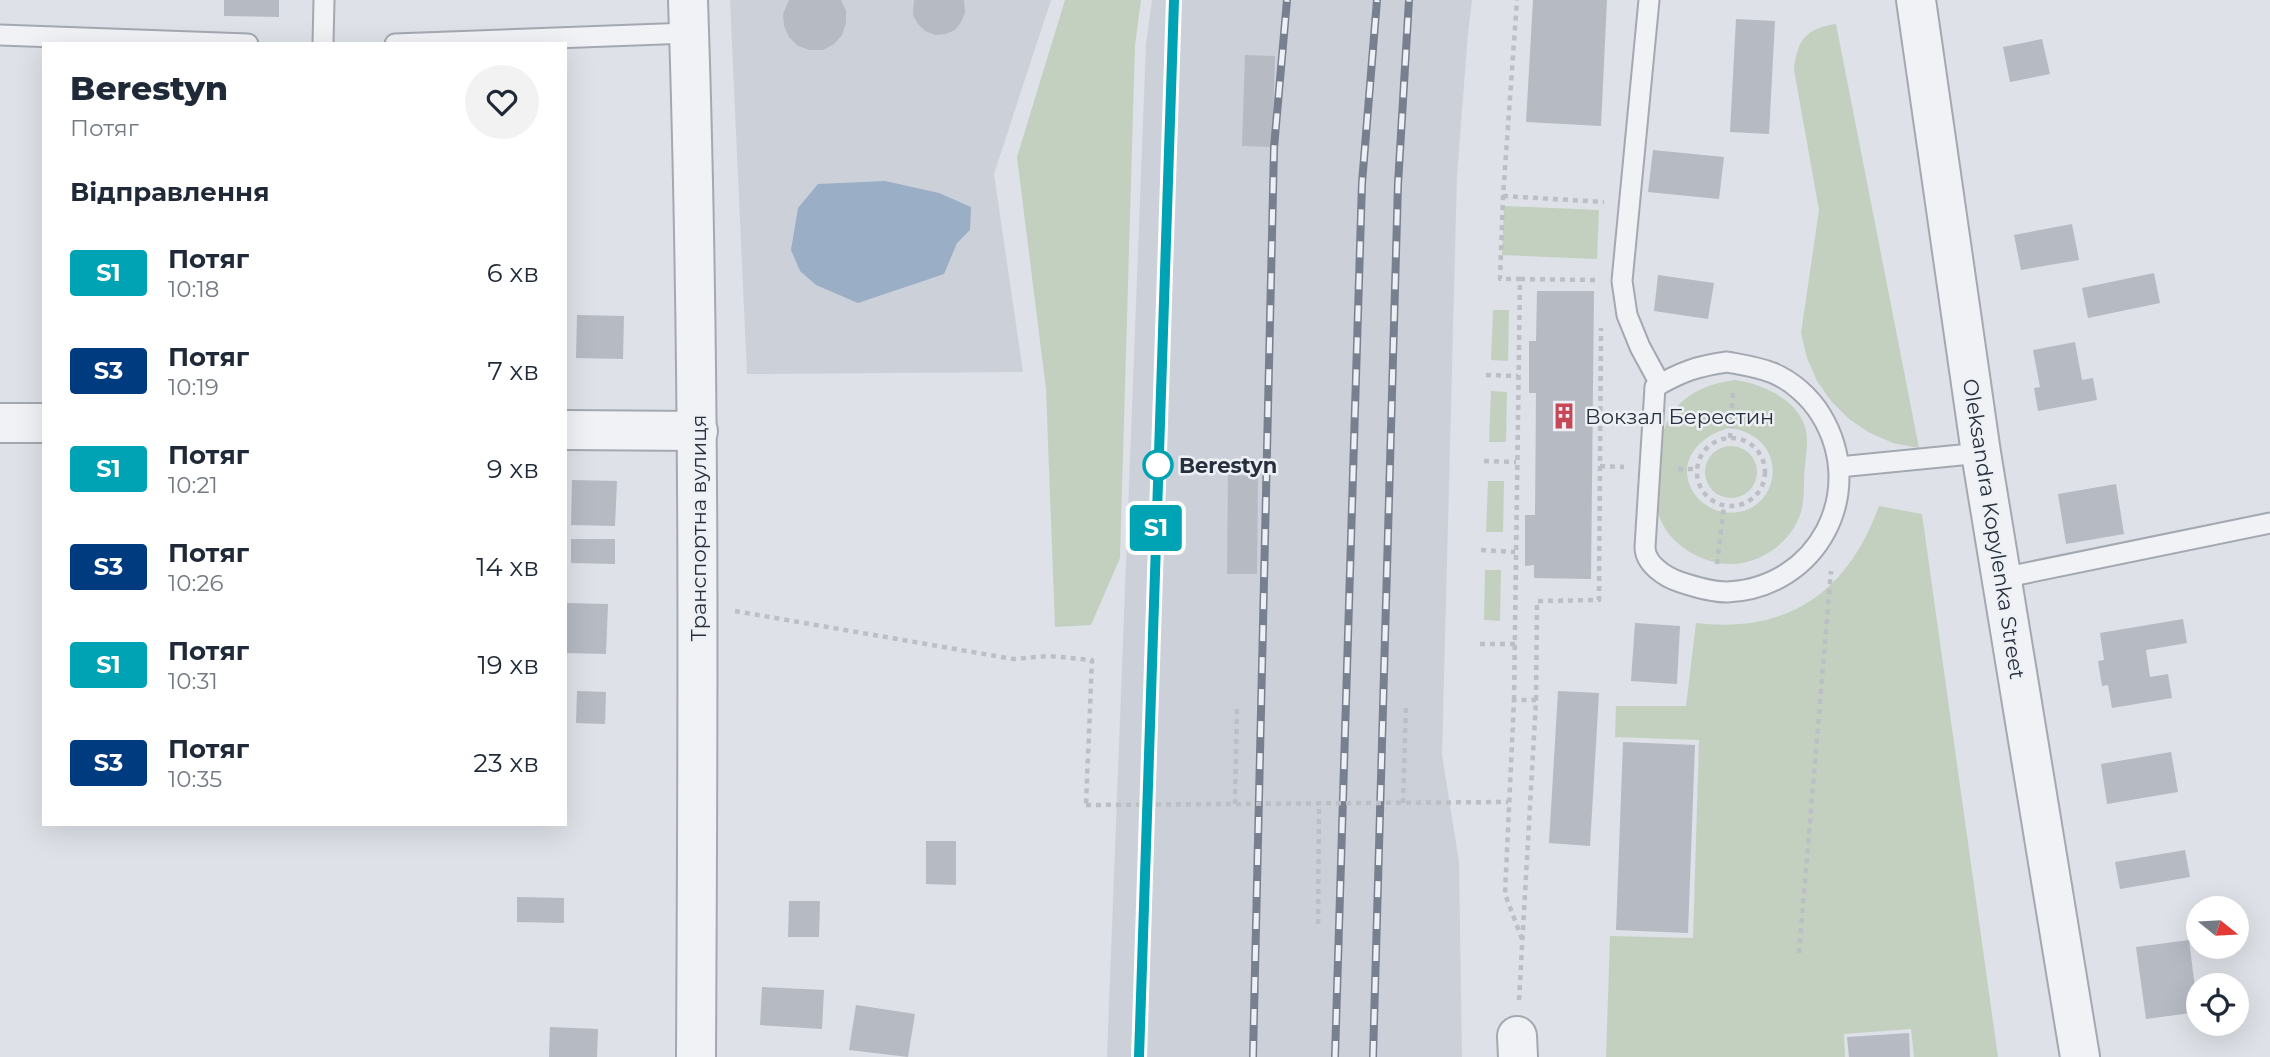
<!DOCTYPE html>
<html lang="uk">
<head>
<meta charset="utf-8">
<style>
	:root { --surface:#fff; --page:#f2f2f3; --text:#1f2937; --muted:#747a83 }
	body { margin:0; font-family:Montserrat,sans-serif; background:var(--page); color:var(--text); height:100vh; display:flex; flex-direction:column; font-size:26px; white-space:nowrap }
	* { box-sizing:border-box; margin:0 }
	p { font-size:23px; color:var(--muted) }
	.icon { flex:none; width:38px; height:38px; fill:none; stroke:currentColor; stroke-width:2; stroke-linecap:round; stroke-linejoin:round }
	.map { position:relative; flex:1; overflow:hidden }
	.drawer { position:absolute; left:42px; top:42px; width:525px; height:784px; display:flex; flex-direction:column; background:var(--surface); border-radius:0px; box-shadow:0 7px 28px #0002 }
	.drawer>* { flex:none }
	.badge { padding:0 14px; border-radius:5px; font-size:24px; line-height:46px }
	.needle { width:46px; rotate:108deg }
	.fabs { position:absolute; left:2186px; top:896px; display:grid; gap:14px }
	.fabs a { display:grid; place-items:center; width:63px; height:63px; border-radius:50%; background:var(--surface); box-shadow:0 7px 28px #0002; font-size:35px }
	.map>.badge { position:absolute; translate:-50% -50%; box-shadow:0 0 0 4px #fff }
	h2 { padding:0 28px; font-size:26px; line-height:63px }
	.round { display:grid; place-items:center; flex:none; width:74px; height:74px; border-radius:37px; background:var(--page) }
	.head { display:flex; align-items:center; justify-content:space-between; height:119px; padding:0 28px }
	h1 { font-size:33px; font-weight:800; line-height:52px }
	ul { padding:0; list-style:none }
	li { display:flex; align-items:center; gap:21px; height:98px; padding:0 28px }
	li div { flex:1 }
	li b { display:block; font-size:26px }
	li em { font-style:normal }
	li .badge { min-width:77px; font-weight:700; text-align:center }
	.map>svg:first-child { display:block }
	.built { fill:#ccd0d8 }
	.green { fill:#c3d0bf; fill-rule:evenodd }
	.water { fill:#9aaec5 }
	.building { fill:#b5bac3 }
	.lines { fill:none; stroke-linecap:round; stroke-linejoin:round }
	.service-casing { stroke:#a4a8b1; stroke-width:23 }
	.minor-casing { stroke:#a4a8b1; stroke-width:42 }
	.path { stroke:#bcbfc5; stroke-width:4.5; stroke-dasharray:5 5; stroke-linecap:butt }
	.service { stroke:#f0f2f5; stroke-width:19 }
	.minor { stroke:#f0f2f5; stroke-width:38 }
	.rail-casing { stroke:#78808f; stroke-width:8 }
	.rail { stroke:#edf0f4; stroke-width:5; stroke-dasharray:16; stroke-linecap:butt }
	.path-bridge { stroke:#bcbfc5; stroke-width:4.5; stroke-dasharray:5 5; stroke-linecap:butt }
	.line-casing { stroke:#fff; stroke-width:16 }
	.line { stroke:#00a3b4; stroke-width:10 }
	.stop-dot { fill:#fff; stroke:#00a3b4; stroke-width:3.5 }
	.labels { text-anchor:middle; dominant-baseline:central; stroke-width:5; stroke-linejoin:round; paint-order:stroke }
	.poi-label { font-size:21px; fill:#282f3d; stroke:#edf0f4; text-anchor:start }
	.stop-label { font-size:21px; font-weight:bold; fill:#282f3d; stroke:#edf0f4; text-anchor:start }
	.street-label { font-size:21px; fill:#282f3d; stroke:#edf0f4 }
</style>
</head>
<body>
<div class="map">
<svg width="2270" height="1057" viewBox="0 0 2270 1057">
	<rect width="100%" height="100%" fill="#dee1e7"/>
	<g class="built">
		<path d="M730,0H1051L994,174L1023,372L747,374Z"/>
		<path d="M1152,0H1472L1468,33L1457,175L1442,755L1459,862L1462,1057H1107L1146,44Z"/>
	</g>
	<g class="green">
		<path d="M1065,0H1141L1135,45L1120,558L1091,625L1055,627L1046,389L1017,157Z"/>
		<path d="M1836,24L1919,448L1893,443L1870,433L1849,419L1831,401L1817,381L1807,358L1801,333L1819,210L1794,70C1797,40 1806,28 1836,24Z"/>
		<path d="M1504,206L1599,210L1597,259L1502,255Z"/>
		<path d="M1493,310H1509L1508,361L1491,360Z"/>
		<path d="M1735,380C1765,384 1806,403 1807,439C1807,451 1805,464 1804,476C1804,487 1804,498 1802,508C1795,541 1759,566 1727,564C1697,562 1662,540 1657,507C1655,496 1659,482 1660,470C1660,458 1659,444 1663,433C1673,399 1702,384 1735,380ZM1730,428C1796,438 1779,521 1723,512C1712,510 1703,504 1696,496C1673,465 1698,435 1730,428Z"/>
		<path d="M1491,391L1507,392L1506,442H1489Z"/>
		<circle cx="1731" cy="472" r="26"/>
		<path d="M1488,481H1504L1503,532H1486Z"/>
		<path d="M1879,506L1922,514L1998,1057H1914L1911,1029L1844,1034L1845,1057H1606L1610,936L1693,938L1699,740L1615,737L1616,706H1686L1696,623C1788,634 1848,592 1879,506Z"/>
		<path d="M1485,570H1501L1500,621L1484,620Z"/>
	</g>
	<path class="water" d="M885,181L939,193L971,207L970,230L957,243L944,274L858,303L816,285L800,271L791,250L798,208L818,184Z"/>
	<g class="building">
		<path d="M224,0H279V17L224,16Z"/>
		<path d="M789,0H841L846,11V23L842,35L834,44L823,50H810L798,46L789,37L784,26L783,14Z"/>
		<path d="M914,0H964L965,13L961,22L955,30L946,34L935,35L925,31L918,24L913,15Z"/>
		<path d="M1533,0H1607L1601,126L1526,122Z"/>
		<path d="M1736,19L1775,21L1769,134L1730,132Z"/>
		<path d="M2042,39L2050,74L2010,82L2003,47Z"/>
		<path d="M1245,55L1275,56L1272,147L1242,146Z"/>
		<path d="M1653,150L1724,157L1719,199L1648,192Z"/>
		<path d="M2072,224L2079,260L2021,270L2014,235Z"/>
		<path d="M2154,273L2160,303L2088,318L2082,288Z"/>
		<path d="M1658,275L1714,283L1708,319L1654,311Z"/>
		<path d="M1537,291H1594L1591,579L1534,578V565L1525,566V515H1535L1536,393H1529V341H1536Z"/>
		<path d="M577,315L624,316L623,359L576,358Z"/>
		<path d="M2075,342L2082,380L2093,378L2097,400L2038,411L2034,388L2040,387L2033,350Z"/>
		<path d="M1228,475L1258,476L1257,574H1227Z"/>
		<path d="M572,480L617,481L615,526L571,525Z"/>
		<path d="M2116,484L2124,534L2066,544L2058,494Z"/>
		<path d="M571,539H615V564L571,563Z"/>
		<path d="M565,603L608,604L606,654L565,653Z"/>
		<path d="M2183,619L2187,643L2146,650L2150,677L2168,674L2172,698L2112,708L2108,685L2102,686L2098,661L2104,660L2100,633Z"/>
		<path d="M1635,623L1680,626L1677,684L1631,681Z"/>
		<path d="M577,691L606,692L605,724L576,723Z"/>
		<path d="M1558,691L1599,693L1590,846L1549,843Z"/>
		<path d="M1623,742L1695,745L1688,933L1616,930Z"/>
		<path d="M2171,752L2178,792L2107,804L2101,764Z"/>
		<path d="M926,841H956V885L926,884Z"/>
		<path d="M2185,850L2190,877L2120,889L2115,862Z"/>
		<path d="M517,897L564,898V923L517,922Z"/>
		<path d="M789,901H820L819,937H788Z"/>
		<path d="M2189,940L2198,1012L2146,1019L2136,947Z"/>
		<path d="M762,987L824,990L822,1029L760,1025Z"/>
		<path d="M856,1005L915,1014L908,1057L849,1050Z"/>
		<path d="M550,1027L598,1029L597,1057H549Z"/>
		<path d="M1909,1033L1910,1057H1849L1847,1037Z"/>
	</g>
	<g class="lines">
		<g class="service-casing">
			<g id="service">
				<path d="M1649,0L1622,281L1627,315L1640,347L1660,384"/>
				<path d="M0,35L248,44"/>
				<path d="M323,44L324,0"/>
				<path d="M395,44L689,33"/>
				<path d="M1727,362C1743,365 1758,367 1773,373C1792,381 1810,397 1821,415C1868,492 1818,588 1727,592C1711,592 1695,587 1680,582C1665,577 1645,564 1645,547L1655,387C1681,372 1697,366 1727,362Z"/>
				<path d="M1839,467L1981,453"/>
				<path d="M2002,578L2270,523"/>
			</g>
		</g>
		<g class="minor-casing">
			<g id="minor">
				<path d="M688,0C700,352 698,705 696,1057"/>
				<path d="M1916,0L1981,453L2080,1057"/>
				<path d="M0,423H44"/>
				<path d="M565,430L698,431"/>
				<path d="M1517,1036L1518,1057"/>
			</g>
		</g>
		<g class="path">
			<path d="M1503,196L1604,202"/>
			<path d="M1520,279L1596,280"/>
			<path d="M1486,375L1518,376"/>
			<circle cx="1731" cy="472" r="34"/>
			<path d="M1730,438L1733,390"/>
			<path d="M1484,461L1516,462"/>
			<path d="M1600,466L1624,467"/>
			<path d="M1678,469H1697"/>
			<path d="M1481,550L1515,552"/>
			<path d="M1717,564L1724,506"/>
			<path d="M735,611L1013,659L1049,656L1092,660L1086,805"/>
			<path d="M1480,644H1515"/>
			<path d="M1514,700L1520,279H1500L1503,196L1517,0"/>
			<path d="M1536,700L1537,601L1599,600L1601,328"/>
			<path d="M1403,803L1406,704"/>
			<path d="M1235,804L1237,705"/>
			<path d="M1318,924L1319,804"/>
			<path d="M1799,953L1831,571"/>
			<path d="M1519,1000L1536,700H1514L1505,894L1522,939"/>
		</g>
		<use href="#service" class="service"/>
		<use href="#minor" class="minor"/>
		<g class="rail-casing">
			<g id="rail">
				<path d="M1139,1057L1174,0"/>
				<path d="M1253,1057L1274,148L1287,0"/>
				<path d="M1335,1057L1362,183L1377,0"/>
				<path d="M1373,1057L1398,184L1409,0"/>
			</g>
		</g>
		<use href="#rail" class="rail"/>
		<path class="path-bridge" d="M1086,805L1508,802"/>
	</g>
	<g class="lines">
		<g class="line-casing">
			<path id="line" d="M1139,1057L1174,0"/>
		</g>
		<use href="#line" class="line"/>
	</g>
	<defs>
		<g id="building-bare" transform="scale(2.1)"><path d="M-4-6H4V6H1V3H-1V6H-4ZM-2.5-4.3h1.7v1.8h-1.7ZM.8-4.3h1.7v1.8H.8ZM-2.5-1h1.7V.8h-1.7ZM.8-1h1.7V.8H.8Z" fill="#c74756" stroke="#edf0f4" stroke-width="2.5" paint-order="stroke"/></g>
	</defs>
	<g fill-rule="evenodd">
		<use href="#building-bare" x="1564" y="416"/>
	</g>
	<circle class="stop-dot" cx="1158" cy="465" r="14"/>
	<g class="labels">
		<g class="poi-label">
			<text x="1585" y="416">Вокзал Берестин</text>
		</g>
		<g class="stop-label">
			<text x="1179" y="465">Berestyn</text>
		</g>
		<g class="street-label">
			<text transform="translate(698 528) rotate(-90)">Транспортна вулиця</text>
			<text transform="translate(1994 529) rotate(81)">Oleksandra Kopylenka Street</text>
		</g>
	</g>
</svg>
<div class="fabs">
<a><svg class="needle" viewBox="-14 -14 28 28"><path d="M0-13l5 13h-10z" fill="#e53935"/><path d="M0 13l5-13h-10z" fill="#747a83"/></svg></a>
<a><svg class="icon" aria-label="locate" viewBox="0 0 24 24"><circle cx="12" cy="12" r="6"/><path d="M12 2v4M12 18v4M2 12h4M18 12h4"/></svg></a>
</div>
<b class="badge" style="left:1156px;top:528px;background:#00a3b4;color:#fff">S1</b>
<section class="drawer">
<div class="head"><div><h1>Berestyn</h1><p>Потяг</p></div><a class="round"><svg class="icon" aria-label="heart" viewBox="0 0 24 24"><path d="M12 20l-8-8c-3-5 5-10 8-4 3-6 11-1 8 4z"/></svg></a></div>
<h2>Відправлення</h2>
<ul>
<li><span class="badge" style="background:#00a3b4;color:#fff">S1</span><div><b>Потяг</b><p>10:18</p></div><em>6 хв</em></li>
<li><span class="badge" style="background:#003b80;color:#fff">S3</span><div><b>Потяг</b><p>10:19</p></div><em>7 хв</em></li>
<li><span class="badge" style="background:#00a3b4;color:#fff">S1</span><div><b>Потяг</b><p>10:21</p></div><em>9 хв</em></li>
<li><span class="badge" style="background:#003b80;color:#fff">S3</span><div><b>Потяг</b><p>10:26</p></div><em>14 хв</em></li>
<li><span class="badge" style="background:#00a3b4;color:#fff">S1</span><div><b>Потяг</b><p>10:31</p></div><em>19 хв</em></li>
<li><span class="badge" style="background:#003b80;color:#fff">S3</span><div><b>Потяг</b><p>10:35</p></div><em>23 хв</em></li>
</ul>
</section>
</div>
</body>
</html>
